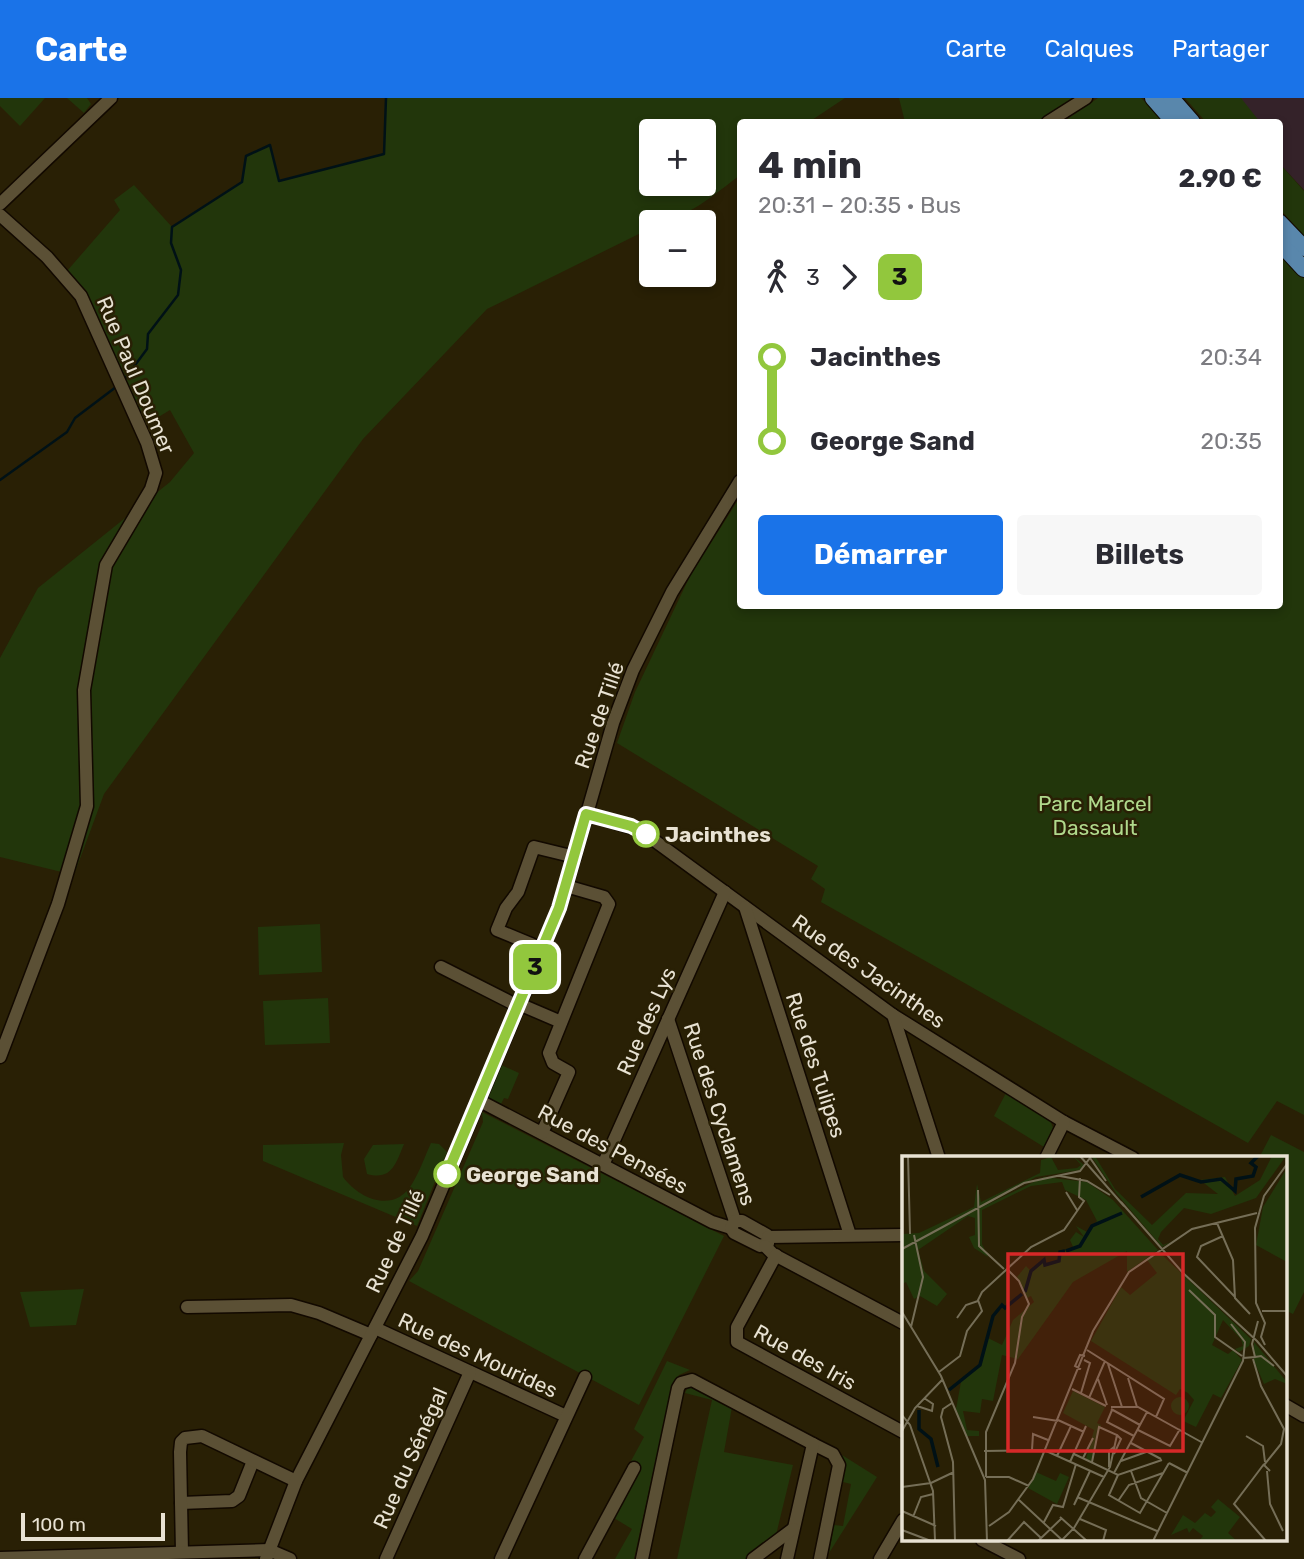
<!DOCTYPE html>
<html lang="fr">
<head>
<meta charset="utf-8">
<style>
	:root { --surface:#fff; --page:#f7f7f7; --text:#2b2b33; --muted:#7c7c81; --accent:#1a73e8 }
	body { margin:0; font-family:Rubik,sans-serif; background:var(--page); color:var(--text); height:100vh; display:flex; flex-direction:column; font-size:26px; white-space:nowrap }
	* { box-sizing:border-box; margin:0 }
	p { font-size:23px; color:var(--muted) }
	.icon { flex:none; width:38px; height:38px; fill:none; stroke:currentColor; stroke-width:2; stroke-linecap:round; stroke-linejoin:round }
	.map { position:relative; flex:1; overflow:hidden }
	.sheet { position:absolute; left:737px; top:21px; width:546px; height:490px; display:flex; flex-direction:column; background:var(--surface); border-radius:7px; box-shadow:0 4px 10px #0003 }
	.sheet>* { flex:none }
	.badge { padding:0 14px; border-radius:10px; font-size:24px; line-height:46px }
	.controls { position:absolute; left:639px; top:21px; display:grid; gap:14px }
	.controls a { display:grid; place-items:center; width:77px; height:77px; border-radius:7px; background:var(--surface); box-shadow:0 4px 10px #0003; font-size:35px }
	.scale { position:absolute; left:21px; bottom:18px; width:144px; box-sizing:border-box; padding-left:7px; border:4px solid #e8e2d3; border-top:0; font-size:19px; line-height:24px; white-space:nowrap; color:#e8e2d3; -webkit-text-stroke:5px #292005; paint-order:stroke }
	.map>.badge { position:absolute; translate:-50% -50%; box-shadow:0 0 0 4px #fff }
	.legs { display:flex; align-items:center; gap:10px; height:77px; padding:0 21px; font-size:23px }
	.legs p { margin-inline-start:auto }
	.summary { display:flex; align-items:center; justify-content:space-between; height:119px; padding:0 21px }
	h1 { font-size:38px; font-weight:700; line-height:52px }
	.cta { display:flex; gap:14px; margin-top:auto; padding:14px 21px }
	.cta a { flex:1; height:80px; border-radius:7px; background:var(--accent); color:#fff; font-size:28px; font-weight:700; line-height:80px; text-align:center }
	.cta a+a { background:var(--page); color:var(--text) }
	ul { padding:0 21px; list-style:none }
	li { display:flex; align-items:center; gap:24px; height:84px; font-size:26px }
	li i { display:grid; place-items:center; width:10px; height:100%; margin:0 9px; background:currentColor }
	li i::after { content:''; width:18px; height:18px; margin:-9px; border:5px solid; border-radius:50%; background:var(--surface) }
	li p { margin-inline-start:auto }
	li:first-child i { background:linear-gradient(#0000 50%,currentColor 0) }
	li:last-child i { background:linear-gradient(currentColor 50%,#0000 0) }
	header { display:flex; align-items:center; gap:42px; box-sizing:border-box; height:98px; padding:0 35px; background:var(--accent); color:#fff }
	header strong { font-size:33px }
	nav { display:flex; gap:38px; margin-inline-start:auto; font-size:24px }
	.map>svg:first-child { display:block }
	.commercial { fill:#342229 }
	.green { fill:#22360b; fill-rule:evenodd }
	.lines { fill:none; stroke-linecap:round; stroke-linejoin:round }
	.stream { stroke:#001116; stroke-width:2.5 }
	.minor-casing { stroke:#120900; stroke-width:15 }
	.major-casing { stroke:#120900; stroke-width:18 }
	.minor { stroke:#5b5035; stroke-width:12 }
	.major { stroke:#5987ac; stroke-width:16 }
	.line-1-casing { stroke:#fff; stroke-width:16 }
	.line-1 { stroke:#92c73d; stroke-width:10 }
	.stop-1-dot { fill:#fff; stroke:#92c73d; stroke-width:3.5 }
	.labels { text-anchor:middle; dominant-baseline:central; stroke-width:5; stroke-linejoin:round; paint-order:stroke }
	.street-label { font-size:21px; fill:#e8e2d3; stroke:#292005 }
	.park-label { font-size:21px; fill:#b0d98c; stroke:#292005 }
	.stop-label { font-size:21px; font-weight:bold; fill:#e8e2d3; stroke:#292005; text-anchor:start }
	.inset-river { fill:none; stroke:#001116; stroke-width:3.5 }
	.inset-road { fill:none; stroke:#756e57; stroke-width:2 }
	.view { fill:#d62828; fill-opacity:0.15; stroke:#d62828; stroke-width:3.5 }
	.inset-edge { fill:none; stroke:#e8e2d3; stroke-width:3.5 }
</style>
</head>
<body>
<header>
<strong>Carte</strong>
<nav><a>Carte</a><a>Calques</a><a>Partager</a></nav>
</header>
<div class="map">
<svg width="1304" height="1461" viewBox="0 0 1304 1461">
	<rect width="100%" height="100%" fill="#292005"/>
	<path class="commercial" d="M1220,0H1304V92L1279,65V24H1243Z"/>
	<g class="green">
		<path d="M0,0H45L20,28L0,8Z"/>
		<path d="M67,0H87L91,6L84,15Z"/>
		<path d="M386,0H845L809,24H740V77C715,96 684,124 651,124V130L487,211L363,341L104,696L74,777L0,759V560L38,490L170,384L194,355L170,312L142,329L67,173L120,112L114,102L134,87L172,129L242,84L246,58L270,47L279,83L384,56ZM651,33H704V86H651Z"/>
		<path d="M899,0H1075L1039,24H905Z"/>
		<path d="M1098,0H1141L1166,24H1063Z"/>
		<path d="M1185,0H1241L1260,24H1206Z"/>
		<path d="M1279,65L1304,93V138L1279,110Z"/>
		<path d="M1279,152L1304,179V1017L1277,1003L1248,1045L821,804L825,791L811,781L818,768L617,645L635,594L690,478L740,399V508H1279Z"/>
		<path d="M320,826L322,874L259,877L258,829Z"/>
		<path d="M328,900L330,945L265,947L263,903Z"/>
		<path d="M501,967L519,975L508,1001L504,1000L500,1008L485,1002Z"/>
		<path d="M1006,995L1050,1022L1053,1030L1044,1049L994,1018Z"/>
		<path d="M482,1014L724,1138L639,1307L409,1183L418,1173L483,1024Z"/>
		<path d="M1271,1037L1304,1054V1194L1293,1216L1285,1212V1060H1259Z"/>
		<path d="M344,1045L341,1057L343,1079C359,1101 394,1116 412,1086C420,1073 425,1058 431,1045L439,1046L447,1054L417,1128L263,1063V1047Z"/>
		<path d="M404,1046C396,1065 392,1083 367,1076L364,1061L373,1047Z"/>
		<path d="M84,1191L76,1227L30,1229L20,1194Z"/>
		<path d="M667,1263L690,1272L679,1277L672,1288L634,1461H615L632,1431L614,1420L640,1370L631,1363L644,1339L634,1331Z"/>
		<path d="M688,1289H694L732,1309L724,1354L793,1367L776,1437L750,1461H677L712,1302L685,1295Z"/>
		<path d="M842,1357L877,1379L829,1455L834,1427L843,1428L851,1386L843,1384Z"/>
	</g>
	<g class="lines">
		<g class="stream">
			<path d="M124,282L147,251L148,236L178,197L181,172L171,145L172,129L242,84L246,58L270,47L279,83L384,56L386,0"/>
			<path d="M0,382L67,334L75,320L116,289"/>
		</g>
		<g class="minor-casing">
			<g id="minor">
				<path d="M1048,24L1086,0"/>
				<path d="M0,106L111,0"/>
				<path d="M0,117L47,159L81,198L147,345L156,375L151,391L106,467L84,592L87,708L58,806L0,959"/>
				<path d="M586,716L640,732L893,917L1064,1024L1133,1060"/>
				<path d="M745,809L850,1137"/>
				<path d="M543,851L497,832L506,810L518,794L534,749L575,759"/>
				<path d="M441,869L518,908"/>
				<path d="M519,906L561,924"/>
				<path d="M893,917L939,1060"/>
				<path d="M668,921L735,1123"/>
				<path d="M478,1002L712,1124L731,1130"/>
				<path d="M542,1035L569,974L553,965L549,955L609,806L604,799L566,788"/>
				<path d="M1046,1060L1064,1024"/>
				<path d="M603,1067L725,794"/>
				<path d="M735,1123H742L767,1137L768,1145L760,1148L734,1135L731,1130Z"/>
				<path d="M768,1139L903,1137"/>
				<path d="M765,1148L773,1156L903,1225"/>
				<path d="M776,1157L737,1229V1244L903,1334"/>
				<path d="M187,1209L291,1207L319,1215L371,1237"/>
				<path d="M375,1230L566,1318"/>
				<path d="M1285,1307L1304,1318"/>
				<path d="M813,1346L833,1356L839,1367L820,1461"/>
				<path d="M181,1405L232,1403L239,1398L253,1363"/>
				<path d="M982,1442L1019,1461"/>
				<path d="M182,1454L180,1354L181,1344L185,1340L202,1338L296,1383"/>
				<path d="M0,1460L269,1452L290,1461"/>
				<path d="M266,1461L296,1383L422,1138L543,851L563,799L613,625L633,572L672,494L740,383"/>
				<path d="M386,1461L470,1274"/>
				<path d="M501,1461L585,1279"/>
				<path d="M585,1461L634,1370"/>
				<path d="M642,1461L678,1290L681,1285L692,1282L813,1346L787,1461"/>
				<path d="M753,1461L793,1431"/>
				<path d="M880,1461L903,1422"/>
			</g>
		</g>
		<g class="major-casing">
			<g id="major">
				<path d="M1153,0L1174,24"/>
				<path d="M1171,0L1192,24"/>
				<path d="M1279,124L1304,150"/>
				<path d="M1279,144L1304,171"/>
			</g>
		</g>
		<use href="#minor" class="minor"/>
		<use href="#major" class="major"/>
	</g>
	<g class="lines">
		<g class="line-1-casing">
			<path id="line-1" d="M447,1076L559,810L586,716L631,728L646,736"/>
		</g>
		<use href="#line-1" class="line-1"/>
	</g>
	<g class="stop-1-dot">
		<circle cx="646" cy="736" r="12"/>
		<circle cx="447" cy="1076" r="12"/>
	</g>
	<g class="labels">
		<g class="street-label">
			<text transform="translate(136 277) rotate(67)">Rue Paul Doumer</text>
			<text transform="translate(599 617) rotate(-71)">Rue de Tillé</text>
			<text transform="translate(869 873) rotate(35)">Rue des Jacinthes</text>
			<text transform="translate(646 923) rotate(-66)">Rue des Lys</text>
			<text transform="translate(816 967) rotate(72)">Rue des Tulipes</text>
			<text transform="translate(720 1016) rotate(72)">Rue des Cyclamens</text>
			<text transform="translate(613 1051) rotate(28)">Rue des Pensées</text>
			<text transform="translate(395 1143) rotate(-65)">Rue de Tillé</text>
			<text transform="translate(478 1257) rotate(25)">Rue des Mourides</text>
			<text transform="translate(805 1259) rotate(29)">Rue des Iris</text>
			<text transform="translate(410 1360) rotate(-66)">Rue du Sénégal</text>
		</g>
		<g class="park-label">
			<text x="1095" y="705">Parc Marcel<tspan x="1095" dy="24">Dassault</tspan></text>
		</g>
		<g class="stop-label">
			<text x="665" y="736">Jacinthes</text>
			<text x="466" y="1076">George Sand</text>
		</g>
	</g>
	<g transform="translate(902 1058)">
		<rect width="385" height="385" fill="#292005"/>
		<path d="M171,0L182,9L178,14L134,21L78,52L142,21L185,26L211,44L256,94L225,116V95L171,126L116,203L100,199L91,245L80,243L78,257L61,255L65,274L77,275V280H65L54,253L59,226L78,209L84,181L100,189L111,164L132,146L129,140L125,142L115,121L124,110L129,115L142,104L144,109L157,105L158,96L172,93L168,84L174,76L182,81L174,70L185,76L195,65L184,44L163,34L160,26L129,30L80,54V88L86,101L72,92L67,81L73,79V62L66,60L16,94L22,115L45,138L35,150L18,140L12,143L4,126L0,128V78L17,77L72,51L75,28L79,46L138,17L139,4L149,1L156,14L175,12L179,9ZM189,0H193L213,33L250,69L284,37L316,38L298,24L323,21L333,40L358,24L370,0H384L354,42L309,58L282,52L259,76L256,83L261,89L269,86L260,91L214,37ZM385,12V106L354,89L361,51ZM257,96L349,183L347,190L337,196L333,193L341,190L339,183L321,164L310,189L326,198L331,194L340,204L319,242L311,238L294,271L281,265L292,244L286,237L278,233L274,239L189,185L219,131L228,139L255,117L245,104ZM352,186L385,226V228L373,223L362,228L352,205ZM171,235L203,251L195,267L199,269L189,305L184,303L192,274L161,257ZM269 250a9 9 0 1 1 18 0a9 9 0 1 1-18 0ZM134,316L154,325L158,317L167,321L155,348L126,332ZM316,343L338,361L326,377L335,385H297L301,380L291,372L287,377L285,372L269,379L281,359L293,367L303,357L309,361L314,356L309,351Z" fill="#22360b"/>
		<path class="inset-river" d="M239,41L278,19L299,26L319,23L333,35L334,23L351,20L354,11L349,7L356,0M164,95L178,90L190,70L220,57M123,136L129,115L142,104L143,109L157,105L158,96L163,95M47,234L78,209L91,160L100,149L103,152L120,138M17,254V273L29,283L36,311"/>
		<path class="inset-road" d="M6,0L8,78M178,0L222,50M158,20L185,25L208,39M76,34L77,90L102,113M164,36L175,54M219,46L281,117L355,185L385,220M315,67L331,104L333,142L348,158M321,80L299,90L295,101L333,141M0,93L122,27L178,15L188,2L204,25M287,134L313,159V181L340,200M360,155H385M0,156L39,220L83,324L85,385M55,162L64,149L76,145M9,171L21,121L12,79M363,189L359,181L363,167L354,147L353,72L362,40L385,8M185,194L262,243L254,261M353,201L359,200L372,210M341,202L353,201L350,188L356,165M351,203L359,230L382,273L379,288L362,309L368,315M206,208L220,251M179,213L173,210L178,199L183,200M37,216L58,200L65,175L80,155L76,144L80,136L129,91L162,74L182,45L177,41L178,22M226,222L235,251M196,223L205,249M170,233L204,250M179,237L188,207L182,204M187,242L203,205M50,247L41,253L39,261L51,306L53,385M15,250L30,255L31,248L22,242M209,251H236L301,287M209,253L238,269M210,254L205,266L232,280M0,259L8,269L31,335L33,384M131,261L156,265M156,264L182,276M236,274L268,290L278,273M0,275L13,252L40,224M344,280L361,290L363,306M229,287L259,303M130,294L131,278L146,284M82,295L142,294L202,321M172,298L216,319L260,304M212,298L219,283L215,279M155,300L169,270M181,302L191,282M219,305L244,296M168,306L184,270M267,307L286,317M362,308L332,348L364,385M207,311V295L212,291M229,315L239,342L265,357M365,315L368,348L381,375M212,317L245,256M216,319L207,339L238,357L267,307M84,321V276L113,207L120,161L127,148L117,125L105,113M84,321H107L127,330M0,331L29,327L52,316M175,341L255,375M117,344L160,384M216,345L227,329L261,317M172,349L188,315M0,355L34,370M11,361L19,341L31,338M158,361L185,385M178,363L204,374L201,385M142,366L151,349L161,351L174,308M87,370L107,356L131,323L191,175L227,116L290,73L355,57M0,374L29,385M105,385L122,366L139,382M136,385L160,362M159,385L172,372L208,311L215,279L197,271L190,306M251,385L341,205L343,186L329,168"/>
		<path class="view" d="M106,98H281V295H106Z"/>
		<rect width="385" height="385" class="inset-edge"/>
	</g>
</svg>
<div class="controls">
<a>+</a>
<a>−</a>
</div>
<div class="scale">100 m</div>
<b class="badge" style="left:535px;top:869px;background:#92c73d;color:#111">3</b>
<section class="sheet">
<div class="summary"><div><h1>4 min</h1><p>20:31 – 20:35 · Bus</p></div><b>2.90 €</b></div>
<div class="legs"><svg class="icon" aria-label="walk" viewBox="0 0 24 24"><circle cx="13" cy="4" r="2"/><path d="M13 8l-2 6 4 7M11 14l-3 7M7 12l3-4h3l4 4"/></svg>3<svg class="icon" aria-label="forward" viewBox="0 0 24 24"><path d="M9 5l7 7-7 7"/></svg><b class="badge" style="background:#92c73d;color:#111">3</b></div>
<ul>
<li><i style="color:#92c73d"></i><b>Jacinthes</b><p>20:34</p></li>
<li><i style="color:#92c73d"></i><b>George Sand</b><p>20:35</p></li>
</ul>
<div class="cta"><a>Démarrer</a><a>Billets</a></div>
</section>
</div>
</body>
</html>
